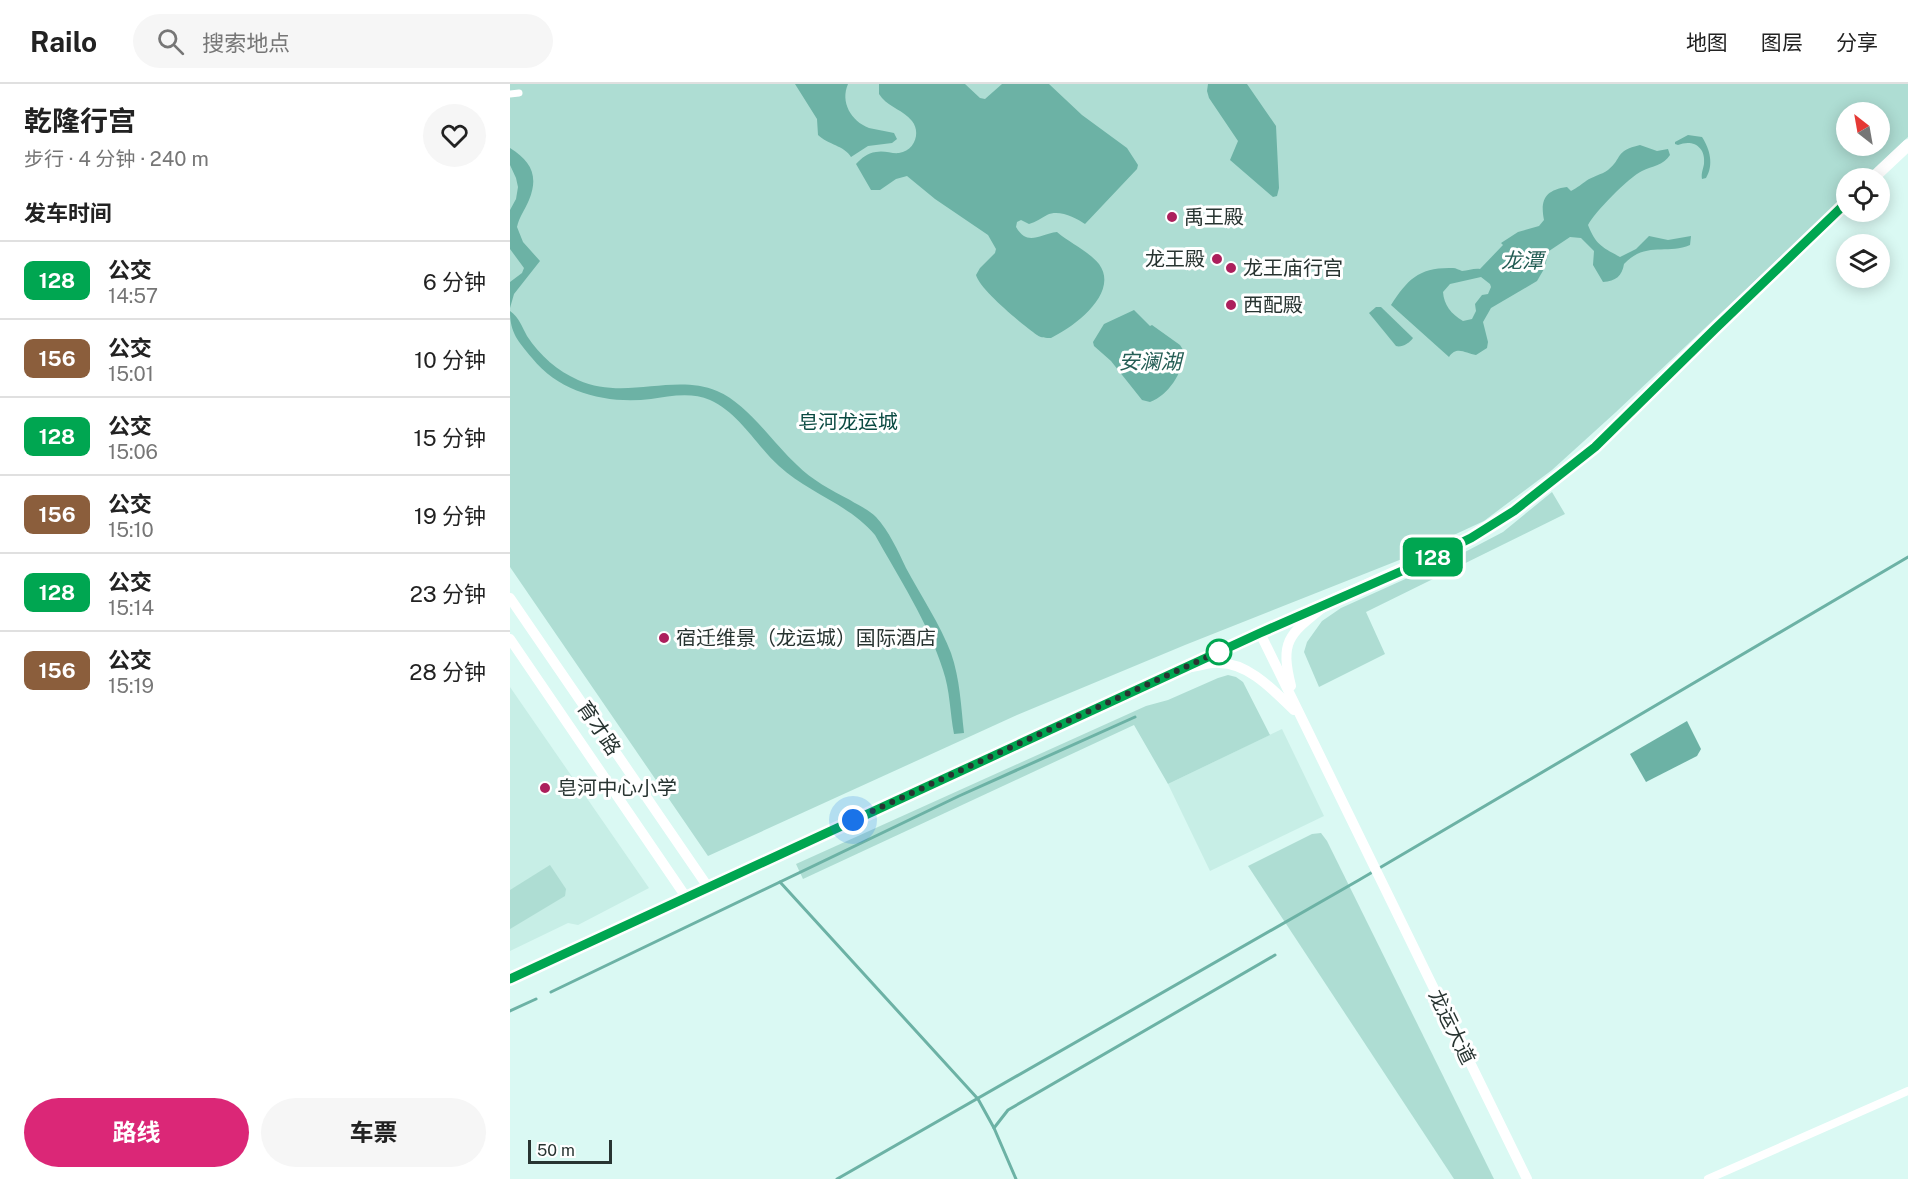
<!DOCTYPE html>
<html lang="zh">
<head>
<meta charset="utf-8">
<style>
	:root { --surface:#fff; --page:#f6f6f6; --text:#222; --muted:#767676; --line:#e0e0e0; --accent:#db2777 }
	body { margin:0; font-family:"Public Sans","Noto Sans SC",sans-serif; background:var(--page); color:var(--text); height:100vh; display:flex; flex-direction:column; font-size:22px; white-space:nowrap }
	* { box-sizing:border-box; margin:0 }
	p { font-size:20px; color:var(--muted) }
	.icon { flex:none; width:33px; height:33px; fill:none; stroke:currentColor; stroke-width:2; stroke-linecap:round; stroke-linejoin:round }
	.map { position:relative; flex:1; overflow:hidden }
	.side { display:flex; flex-direction:column; background:var(--surface); width:510px }
	.side>* { flex:none }
	.badge { padding:0 12px; border-radius:9px; font-size:21px; line-height:39px }
	.needle { width:39px; rotate:329deg }
	.fabs { position:absolute; left:1326px; top:18px; display:grid; gap:12px }
	.fabs a { display:grid; place-items:center; width:54px; height:54px; border-radius:50%; background:var(--surface); box-shadow:0 3px 15px #0003; font-size:30px }
	.scale { position:absolute; left:18px; bottom:15px; width:84px; box-sizing:border-box; padding-left:6px; border:3px solid #283431; border-top:0; font-size:16px; line-height:21px; white-space:nowrap; color:#283431; -webkit-text-stroke:4px #fff; paint-order:stroke }
	.you { position:absolute; width:30px; height:30px; margin:-15px; border:4px solid #fff; border-radius:50%; background:#1a73e8; box-shadow:0 0 0 9px #1a73e833 }
	.map>.badge { position:absolute; translate:-50% -50%; box-shadow:0 0 0 3px #fff }
	h2 { padding:0 24px; font-size:22px; line-height:54px }
	.round { display:grid; place-items:center; flex:none; width:63px; height:63px; border-radius:32px; background:var(--page) }
	.headline { display:flex; align-items:center; justify-content:space-between; height:102px; padding:0 24px }
	h1 { font-size:28px; font-weight:700; line-height:45px }
	.cta { display:flex; gap:12px; margin-top:auto; padding:12px 24px }
	.cta a { flex:1; height:69px; border-radius:36px; background:var(--accent); color:#fff; font-size:24px; font-weight:700; line-height:69px; text-align:center }
	.cta a+a { background:var(--page); color:var(--text) }
	ul { padding:0; list-style:none }
	li { display:flex; align-items:center; gap:18px; height:78px; padding:0 24px; border-top:2px solid var(--line) }
	li div { flex:1 }
	li b { display:block; font-size:22px }
	li em { font-style:normal }
	li .badge { min-width:66px; font-weight:700; text-align:center }
	header { display:flex; align-items:center; gap:36px; box-sizing:border-box; height:84px; padding:0 30px; background:var(--surface); border-bottom:2px solid var(--line) }
	header strong { font-size:28px }
	nav { display:flex; gap:33px; margin-inline-start:auto; font-size:21px }
	.search { width:420px; height:54px; background:var(--page); display:flex; align-items:center; gap:15px; box-sizing:border-box; padding:0 21px; border-radius:33px; color:var(--muted); font-size:22px }
	main { display:flex; flex:1; min-height:0 }
	.map>svg:first-child { display:block }
	.built { fill:#c7eee6 }
	.green { fill:#aeddd3; fill-rule:evenodd }
	.water { fill:#6cb2a5; fill-rule:evenodd }
	.lines { fill:none; stroke-linecap:round; stroke-linejoin:round }
	.stream { stroke:#6cb2a5; stroke-width:3 }
	.pedestrian { stroke:#fff; stroke-width:7 }
	.minor { stroke:#fff; stroke-width:8 }
	.tertiary { stroke:#fff; stroke-width:10 }
	.secondary { stroke:#fff; stroke-width:12 }
	.line-casing { stroke:#fff; stroke-width:14 }
	.line { stroke:#00a651; stroke-width:9 }
	.walk { stroke:#283431; stroke-width:6; stroke-dasharray:0 10.8 }
	.poi-dot { fill:#ac1f5c; stroke:#fff; stroke-width:2 }
	.stop-dot { fill:#fff; stroke:#00a651; stroke-width:3 }
	.labels { text-anchor:middle; dominant-baseline:central; stroke-width:6; stroke-linejoin:round; paint-order:stroke }
	.poi-label { font-size:20px; fill:#283431; stroke:#fff; text-anchor:start }
	.park-label { font-size:20px; fill:#0b4a42; stroke:#fff }
	.street-label { font-size:20px; fill:#283431; stroke:#fff }
	.water-label { font-size:21px; font-style:italic; fill:#245e55; stroke:#fff }
</style>
</head>
<body>
<header>
<strong>Railo</strong>
<div class="search"><svg class="icon" aria-label="search" viewBox="0 0 24 24"><circle cx="10" cy="10" r="6"/><path d="M15 15l6 6"/></svg>搜索地点</div>
<nav><a>地图</a><a>图层</a><a>分享</a></nav>
</header>
<main>
<section class="side">
<div class="headline"><div><h1>乾隆行宫</h1><p>步行 · 4 分钟 · 240 m</p></div><a class="round"><svg class="icon" aria-label="heart" viewBox="0 0 24 24"><path d="M12 20l-8-8c-3-5 5-10 8-4 3-6 11-1 8 4z"/></svg></a></div>
<h2>发车时间</h2>
<ul>
<li><span class="badge" style="background:#00a651;color:#fff">128</span><div><b>公交</b><p>14:57</p></div><em>6 分钟</em></li>
<li><span class="badge" style="background:#8b5e3c;color:#fff">156</span><div><b>公交</b><p>15:01</p></div><em>10 分钟</em></li>
<li><span class="badge" style="background:#00a651;color:#fff">128</span><div><b>公交</b><p>15:06</p></div><em>15 分钟</em></li>
<li><span class="badge" style="background:#8b5e3c;color:#fff">156</span><div><b>公交</b><p>15:10</p></div><em>19 分钟</em></li>
<li><span class="badge" style="background:#00a651;color:#fff">128</span><div><b>公交</b><p>15:14</p></div><em>23 分钟</em></li>
<li><span class="badge" style="background:#8b5e3c;color:#fff">156</span><div><b>公交</b><p>15:19</p></div><em>28 分钟</em></li>
</ul>
<div class="cta"><a>路线</a><a>车票</a></div>
</section>
<div class="map">
<svg width="1398" height="1095" viewBox="0 0 1398 1095">
	<rect width="100%" height="100%" fill="#daf9f3"/>
	<g class="built">
		<path d="M0,603L139,804L68,841L58,839L0,867Z"/>
		<path d="M772,645L814,732L700,787L658,700Z"/>
	</g>
	<g class="green">
		<path d="M0,0H1398V53L1354,94H1336V111L1106,328L1042,386L974,437L892,475L675,561L507,631L198,772L0,483ZM1336,28H1370V62H1336Z"/>
		<path d="M1042,408L1055,430L856,528L875,570L809,603L794,568L797,558L812,537L831,524L953,469L993,448Z"/>
		<path d="M718,591L726,593L733,598L760,651L658,700L624,641L293,795L286,780L636,622L658,616L708,594Z"/>
		<path d="M811,749L817,757L984,1095H944L738,782L802,750Z"/>
		<path d="M40,781L56,805L55,812L0,845V806Z"/>
	</g>
	<g class="water">
		<path d="M285,0H338C330,18 341,37 359,44C367,46 376,47 384,49L387,55L382,59L358,62L341,73C335,62 317,60 308,51L307,35Z"/>
		<path d="M369,0H455L470,14L475,15L492,0H539L572,31L617,64L628,81L627,85L575,140C566,134 549,125 537,131C531,134 526,138 519,140L511,136L507,138L506,143C518,163 529,150 547,148C560,159 578,167 589,180C610,209 564,243 541,254C536,254 531,254 527,251C513,241 470,206 466,191L470,184L485,169L486,165L478,151L425,115L397,92L386,95L370,106H361L346,80C352,74 357,69 366,68C374,66 382,70 389,69C405,67 411,48 402,37C393,26 381,24 372,14L369,10Z"/>
		<path d="M698,0H737L766,42L769,104L767,112L763,113L720,76L728,57L699,14L697,7Z"/>
		<path d="M1178,51L1192,53C1200,65 1204,81 1196,94L1192,95C1191,89 1193,86 1194,80C1196,62 1182,55 1168,61L1165,60V58Z"/>
		<path d="M1130,61L1147,67L1158,65L1160,71C1154,81 1142,82 1132,87C1119,93 1084,129 1078,141C1086,161 1092,163 1110,173L1126,165L1139,152L1158,156L1181,152L1180,161C1156,171 1136,157 1114,180C1112,192 1106,197 1093,198L1083,181L1084,167L1071,154L1060,153L1039,167L1034,185L1027,197L981,224L973,238L978,258L977,264L966,271C956,270 947,261 939,273L881,221C898,195 909,183 943,184C946,184 949,186 952,187C958,187 964,184 970,185L993,161L991,159L1008,148L1029,142L1034,136C1030,116 1035,106 1057,103L1061,107C1067,104 1073,99 1076,97C1083,92 1091,91 1098,86C1113,74 1104,67 1130,61ZM971,193L980,200L981,203L978,210L972,211L965,220L966,227L962,235L953,237C941,230 934,221 933,208L940,200Z"/>
		<path d="M0,64C21,77 29,92 19,116C15,126 9,133 7,143L13,158L30,177L4,210L0,224V198L12,189L14,184L0,165V126L6,115L8,103L6,94L0,81Z"/>
		<path d="M866,223H871L903,254C900,259 891,264 886,262L859,229Z"/>
		<path d="M624,226L640,242L642,241L670,261L675,269C672,289 659,311 640,318L632,316L601,277L584,262L583,258L594,240Z"/>
		<path d="M0,227C9,233 12,243 17,252C30,272 48,287 68,296C115,317 163,289 207,307C238,320 262,358 287,381C302,396 321,406 340,416C348,421 359,426 366,433C379,447 388,467 396,484C410,510 431,542 441,569C450,595 451,622 454,649L444,650C440,629 440,606 433,586C418,538 389,494 365,451C339,420 298,409 269,382C246,361 229,329 200,316C182,308 160,312 141,315C98,320 51,310 22,274C8,257 0,249 0,227Z"/>
		<path d="M1177,637L1191,665L1187,672L1136,698L1120,670Z"/>
	</g>
	<g class="lines">
		<g class="stream">
			<path d="M270,798L468,1015L484,1044L506,1095"/>
			<path d="M41,908L449,712L625,633"/>
			<path d="M0,927L26,915"/>
			<path d="M484,1044L498,1026L765,871"/>
			<path d="M327,1095L849,796L1398,473"/>
		</g>
		<path class="pedestrian" d="M0,10L9,9"/>
		<path class="minor" d="M1198,1095L1398,1007"/>
		<g class="tertiary">
			<path d="M0,514L198,803"/>
			<path d="M750,549L1017,1095"/>
			<path d="M0,555L176,813"/>
			<path d="M681,583C690,582 700,578 709,579C739,579 764,607 784,626"/>
			<path d="M781,602C770,558 778,551 812,524"/>
		</g>
		<g class="secondary">
			<path d="M1363,94L1398,61"/>
			<path d="M0,895L710,567L961,454L1004,427L1085,363L1205,245L1336,119"/>
		</g>
	</g>
	<g class="lines">
		<g class="line-casing">
			<path id="line" d="M0,895L750,549L901,483L961,454L1004,427L1085,363L1205,245L1336,119"/>
		</g>
		<use href="#line" class="line"/>
		<path class="walk" d="M343,736L710,567L709,568"/>
	</g>
	<g class="poi-dot">
		<circle cx="662" cy="133" r="6"/>
		<circle cx="707" cy="175" r="6"/>
		<circle cx="721" cy="184" r="6"/>
		<circle cx="721" cy="221" r="6"/>
		<circle cx="154" cy="554" r="6"/>
		<circle cx="35" cy="704" r="6"/>
	</g>
	<circle class="stop-dot" cx="709" cy="568" r="12"/>
	<g class="labels">
		<g class="poi-label">
			<text x="674" y="133">禹王殿</text>
			<text x="695" y="175" text-anchor="end">龙王殿</text>
			<text x="733" y="184">龙王庙行宫</text>
			<text x="733" y="221">西配殿</text>
			<text x="166" y="554">宿迁维景（龙运城）国际酒店</text>
			<text x="47" y="704">皂河中心小学</text>
		</g>
		<g class="park-label">
			<text x="338" y="338">皂河龙运城</text>
		</g>
		<g class="street-label">
			<text transform="translate(89 644) rotate(56)">育才路</text>
			<text transform="translate(942 943) rotate(64)">龙运大道</text>
		</g>
		<g class="water-label">
			<text x="1012" y="176">龙潭</text>
			<text x="640" y="277">安澜湖</text>
		</g>
	</g>
</svg>
<div class="fabs">
<a><svg class="needle" viewBox="-14 -14 28 28"><path d="M0-13l5 13h-10z" fill="#e53935"/><path d="M0 13l5-13h-10z" fill="#767676"/></svg></a>
<a><svg class="icon" aria-label="locate" viewBox="0 0 24 24"><circle cx="12" cy="12" r="6"/><path d="M12 2v4M12 18v4M2 12h4M18 12h4"/></svg></a>
<a><svg class="icon" aria-label="layers" viewBox="0 0 24 24"><path d="M12 4l9 5-9 5-9-5zM3 14l9 5 9-5"/></svg></a>
</div>
<div class="scale">50 m</div>
<div class="you" style="left:343px;top:736px"></div>
<b class="badge" style="left:923px;top:473px;background:#00a651;color:#fff">128</b>
</div>
</main>
</body>
</html>
